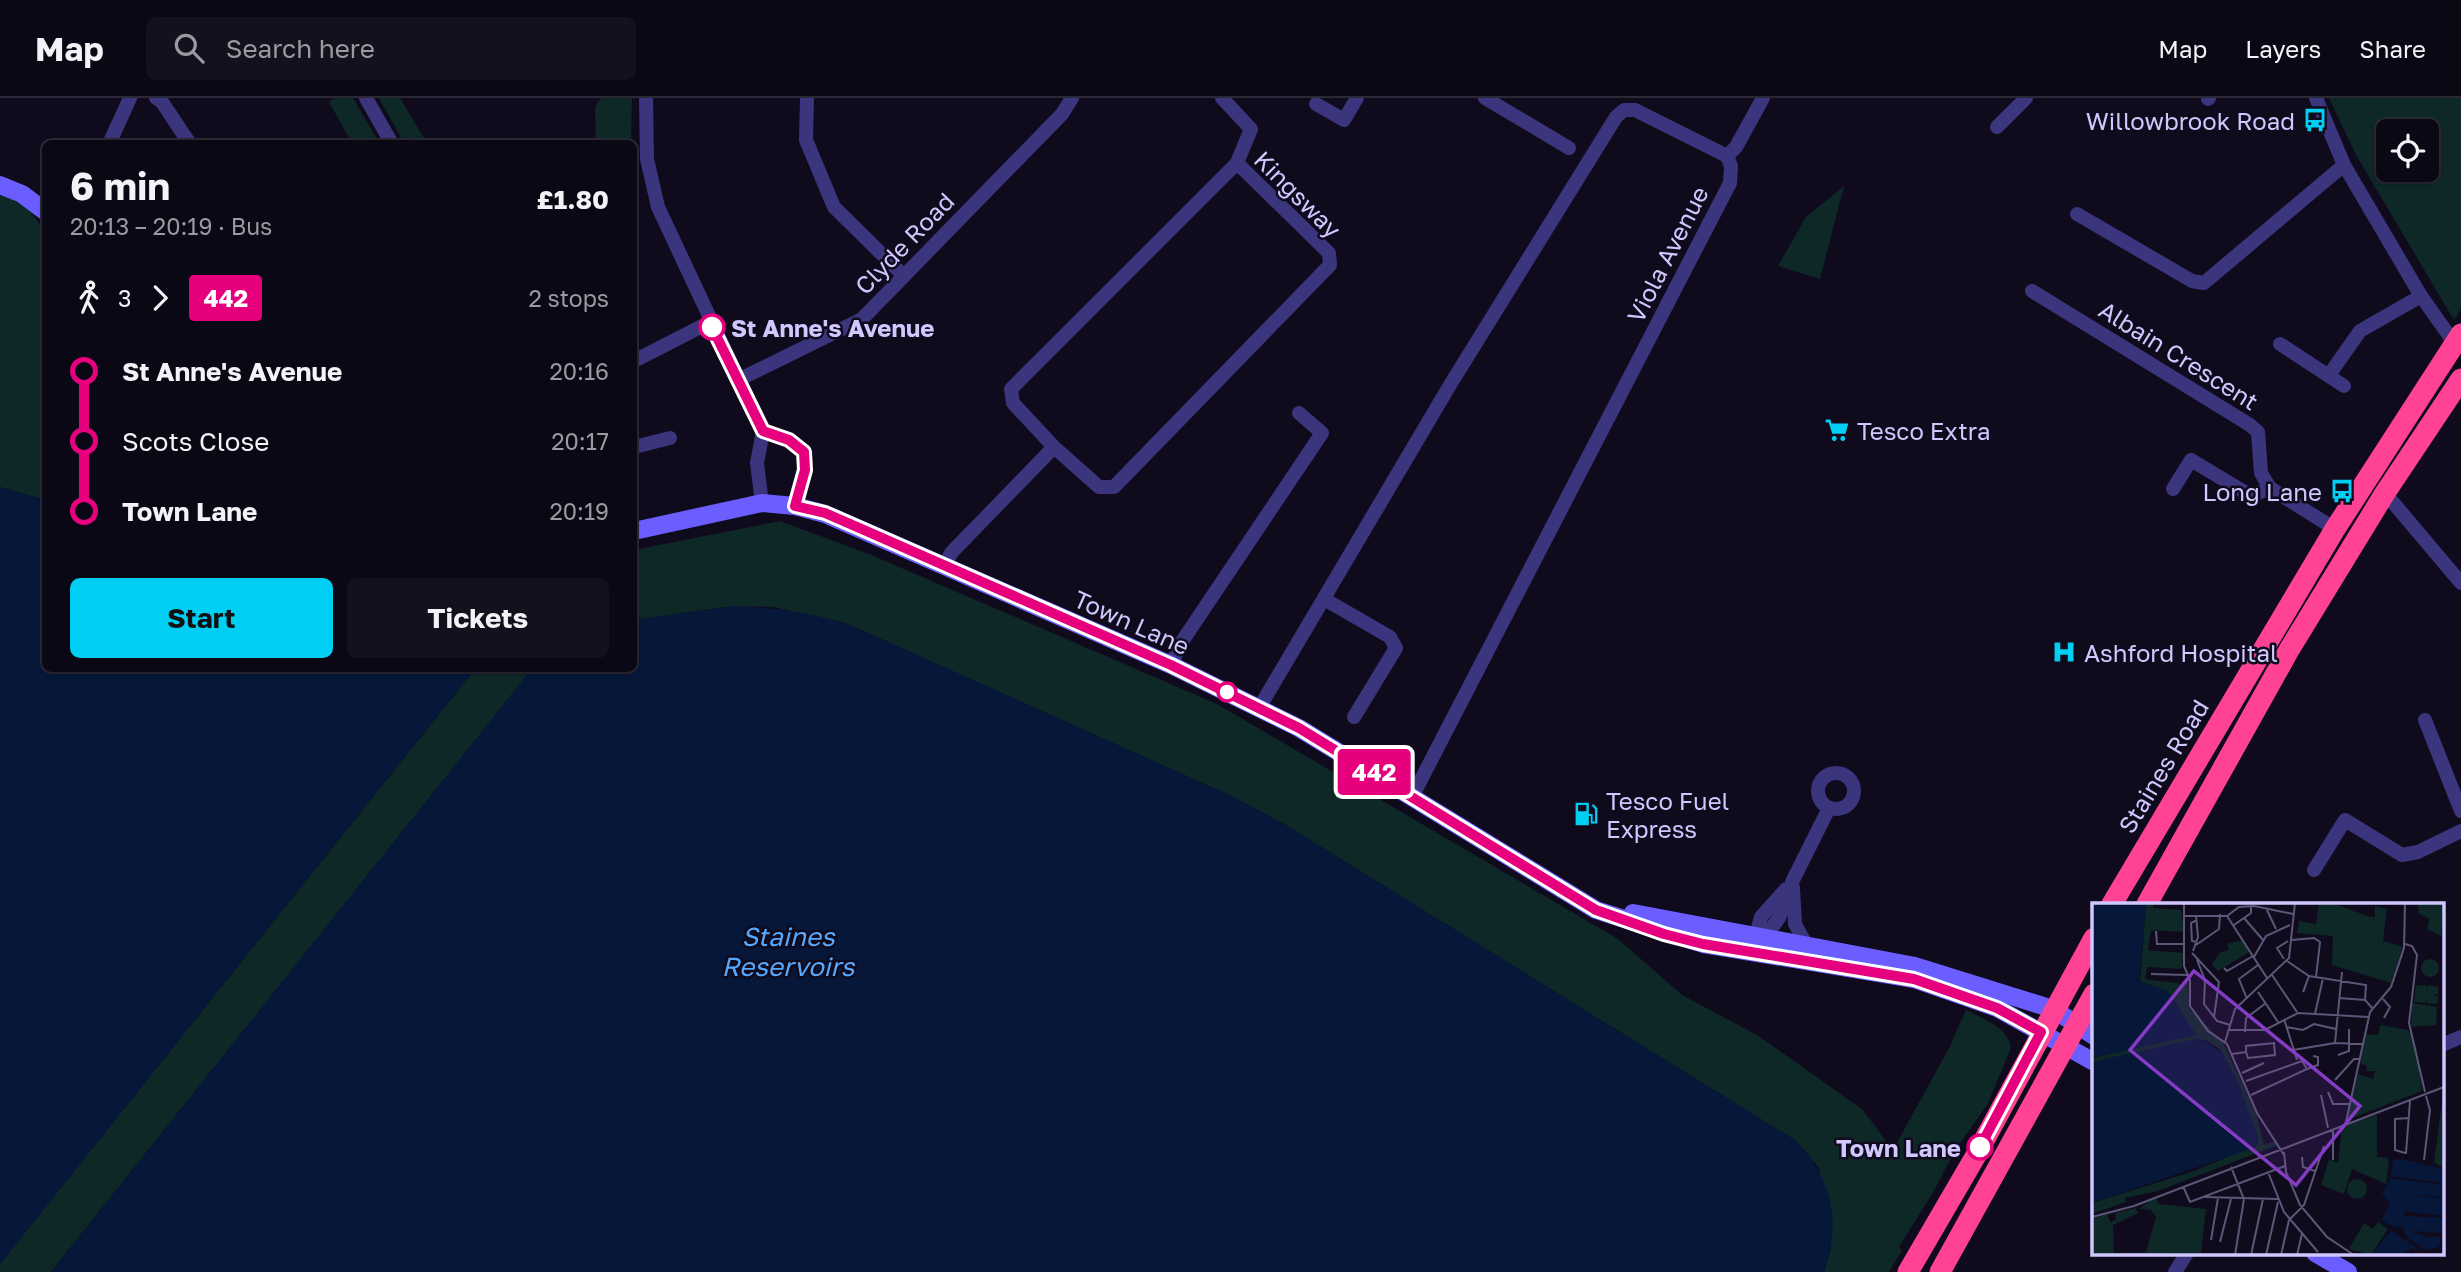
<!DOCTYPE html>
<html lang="en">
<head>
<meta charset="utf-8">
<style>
	:root { --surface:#0b0816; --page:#14111f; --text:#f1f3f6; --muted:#9a9aa1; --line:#2b2935; --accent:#00cef2 }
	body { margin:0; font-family:"Golos Text",sans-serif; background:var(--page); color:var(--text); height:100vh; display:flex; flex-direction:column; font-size:26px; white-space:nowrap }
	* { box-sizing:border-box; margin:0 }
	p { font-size:23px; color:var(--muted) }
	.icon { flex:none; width:38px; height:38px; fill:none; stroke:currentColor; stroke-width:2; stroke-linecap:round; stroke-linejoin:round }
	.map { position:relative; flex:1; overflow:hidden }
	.side { position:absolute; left:42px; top:42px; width:595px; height:532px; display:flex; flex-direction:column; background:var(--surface); border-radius:10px; box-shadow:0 2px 5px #0004,0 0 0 2px var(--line) }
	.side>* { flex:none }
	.badge { padding:0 14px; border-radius:5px; font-size:24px; line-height:46px }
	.controls { position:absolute; left:2376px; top:21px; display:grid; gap:14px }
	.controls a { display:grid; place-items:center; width:63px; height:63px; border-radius:10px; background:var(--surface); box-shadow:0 2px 5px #0004,0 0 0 2px var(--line); font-size:35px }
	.map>.badge { position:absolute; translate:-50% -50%; box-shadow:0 0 0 4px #fff }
	.legs { display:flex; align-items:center; gap:10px; height:77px; padding:0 28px; font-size:23px }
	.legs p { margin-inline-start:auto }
	.head { display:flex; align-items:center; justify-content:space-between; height:119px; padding:0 28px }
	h1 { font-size:38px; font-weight:700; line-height:52px }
	.cta { display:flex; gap:14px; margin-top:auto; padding:14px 28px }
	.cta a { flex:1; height:80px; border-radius:10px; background:var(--accent); color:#111; font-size:28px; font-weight:700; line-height:80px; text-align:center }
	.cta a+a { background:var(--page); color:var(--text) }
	ul { padding:0 28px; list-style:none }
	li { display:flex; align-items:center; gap:24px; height:70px; font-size:26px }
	li i { display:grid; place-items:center; width:10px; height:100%; margin:0 9px; background:currentColor }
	li i::after { content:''; width:18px; height:18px; margin:-9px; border:5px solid; border-radius:50%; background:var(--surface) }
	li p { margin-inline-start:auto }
	li:first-child i { background:linear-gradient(#0000 50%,currentColor 0) }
	li:last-child i { background:linear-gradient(currentColor 50%,#0000 0) }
	header { display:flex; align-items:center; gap:42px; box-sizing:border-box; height:98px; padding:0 35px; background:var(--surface); border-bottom:2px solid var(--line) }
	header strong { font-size:33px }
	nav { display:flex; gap:38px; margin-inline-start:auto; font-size:24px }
	.search { width:490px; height:63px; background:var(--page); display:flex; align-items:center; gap:18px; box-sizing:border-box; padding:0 24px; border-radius:10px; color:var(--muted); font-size:26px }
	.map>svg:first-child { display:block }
	.green { fill:#0e2727; fill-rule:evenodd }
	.water { fill:#071739 }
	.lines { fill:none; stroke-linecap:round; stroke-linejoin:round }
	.street { stroke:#3b357d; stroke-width:14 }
	.secondary { stroke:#6a5eff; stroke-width:18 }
	.highway { stroke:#ff4293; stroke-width:21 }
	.line-1-casing { stroke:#fff; stroke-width:16 }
	.line-1 { stroke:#e6007e; stroke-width:10 }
	.stop-1-dot { fill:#fff; stroke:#e6007e; stroke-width:3.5 }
	.labels { text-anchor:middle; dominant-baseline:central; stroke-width:5; stroke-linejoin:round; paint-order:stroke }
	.poi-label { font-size:24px; fill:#d0c7ff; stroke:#0f0b1d; text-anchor:start }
	.street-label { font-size:24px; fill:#d0c7ff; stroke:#0f0b1d }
	.stop-label { font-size:24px; font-weight:bold; fill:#d0c7ff; stroke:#0f0b1d; text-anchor:start }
	.water-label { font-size:26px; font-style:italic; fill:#55a8ff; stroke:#0f0b1d }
	.inset-road { fill:none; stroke:#5c5677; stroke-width:2 }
	.view { fill:#843cc5; fill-opacity:0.15; stroke:#843cc5; stroke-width:3.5 }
	.inset-edge { fill:none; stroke:#d0c7ff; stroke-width:3.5 }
</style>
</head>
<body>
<header>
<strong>Map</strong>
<div class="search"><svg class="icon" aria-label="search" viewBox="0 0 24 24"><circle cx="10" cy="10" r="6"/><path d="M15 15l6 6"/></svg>Search here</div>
<nav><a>Map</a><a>Layers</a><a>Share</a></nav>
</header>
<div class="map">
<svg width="2461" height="1174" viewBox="0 0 2461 1174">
	<rect width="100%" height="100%" fill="#0f0b1d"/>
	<g class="green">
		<path d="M335,0H353L379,45H352L329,4Z"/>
		<path d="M379,0H400L424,40L416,45H404Z"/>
		<path d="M601,0H632L631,45H596L595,9Z"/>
		<path d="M2329,0H2461V211L2454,222L2356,57ZM2389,33H2427V72H2389Z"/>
		<path d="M1844,88L1820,181L1778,168L1806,119Z"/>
		<path d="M0,96L27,109L45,133V402L0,389Z"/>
		<path d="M780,423L869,456L1217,606L1618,841L1682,897L1757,937L1862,1011L1893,1052L1949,950L1966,912C1984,922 2007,928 2011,950L1987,1007L1954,1054L1935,1091L1899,1149L1902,1152L1889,1174H1824L1831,1150L1819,1070L1796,1043L1284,726L1229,697L845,525L773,509L733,508L634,522V452Z"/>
		<path d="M475,571H532L51,1174H0V1166Z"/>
	</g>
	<g class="water">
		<path d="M0,389L45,402L46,570L475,571L0,1166Z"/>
		<path d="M733,508C778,510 820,515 862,532L1229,697L1284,726L1796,1043C1833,1082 1841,1124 1824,1174H51L532,571L634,570V522Z"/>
	</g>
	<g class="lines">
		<g class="street">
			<path d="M156,0L162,4L190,46"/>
			<path d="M366,0L392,46"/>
			<path d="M646,0L647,61L658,109L763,333L757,365L762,405"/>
			<path d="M807,0L806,42L834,109L904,178"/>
			<path d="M1222,0L1251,31L1237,65"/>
			<path d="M1485,0L1569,50"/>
			<path d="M2316,0L2344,67L2421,198L2455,246"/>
			<path d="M2208,1L2209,0"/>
			<path d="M1316,6L1344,22L1357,0"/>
			<path d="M1997,29L2026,0"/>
			<path d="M109,46L130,0"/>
			<path d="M1727,58L1736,49L1763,0"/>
			<path d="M2077,116L2192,183L2204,185L2344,67"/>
			<path d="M2032,193L2250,327L2258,334L2261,375L2270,390L2335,431"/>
			<path d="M2280,246L2344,288"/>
			<path d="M634,263L710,224"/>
			<path d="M2329,277L2360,233L2421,198"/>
			<path d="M738,282L862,221L1062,16L1072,0"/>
			<path d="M763,333L789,342L804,354L805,372L795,408"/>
			<path d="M634,349L670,340"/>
			<path d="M2173,391L2191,362L2251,398L2270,390"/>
			<path d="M2385,395L2461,485"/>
			<path d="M945,468L951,455L1054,349L1099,389H1114L1330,167L1329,155L1237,65L1011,291L1013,305L1054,349"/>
			<path d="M1324,501L1390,539L1396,550L1354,619"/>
			<path d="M1171,567L1181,545L1322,335L1299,315"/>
			<path d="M1259,610L1450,287L1616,19L1624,12H1635L1727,58L1731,68L1730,85L1412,699"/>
			<path d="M2425,622L2461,713"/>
			<circle cx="1836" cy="693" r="18"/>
			<path d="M2314,772L2345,722L2402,757L2418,754L2461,733"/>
			<path d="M1793,790L1795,826L1806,846"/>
			<path d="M1761,844L1779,820L1793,782L1829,710"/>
			<path d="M1753,848L1761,819L1786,791"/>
			<path d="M2442,947L2461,939"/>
			<path d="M2175,1174L2187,1155"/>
		</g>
		<g class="secondary">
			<path d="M0,87L22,96L46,114"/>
			<path d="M634,433L762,405L795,408L825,416L1171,567L1299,630L1596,812L1703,846L1914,881L1997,910L2094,964"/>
			<path d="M1633,815L1915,868L2053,911L2094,938"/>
			<path d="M2315,1155L2348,1174"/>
		</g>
		<g class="highway">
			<path d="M2112,806L2335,431L2461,236"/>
			<path d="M2147,806L2289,552L2385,395L2461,281"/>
			<path d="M1908,1174L1975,1059L2094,840"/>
			<path d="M1940,1174L2094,896"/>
		</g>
	</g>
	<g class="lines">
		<g class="line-1-casing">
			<path id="line-1" d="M712,229L763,333L789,342L804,354L805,372L795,408L825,415L864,432L1171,567L1299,630L1596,812L1664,836L1703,846L1914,881L1997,910L2041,934L1980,1049"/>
		</g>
		<use href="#line-1" class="line-1"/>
	</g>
	<defs>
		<g id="bus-bare" transform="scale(1.89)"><path d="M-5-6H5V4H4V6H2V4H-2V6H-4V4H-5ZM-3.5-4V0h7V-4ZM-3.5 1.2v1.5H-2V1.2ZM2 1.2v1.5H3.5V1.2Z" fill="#00cef2" stroke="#0f0b1d" stroke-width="2.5" paint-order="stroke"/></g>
		<g id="supermarket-bare" transform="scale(1.89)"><path d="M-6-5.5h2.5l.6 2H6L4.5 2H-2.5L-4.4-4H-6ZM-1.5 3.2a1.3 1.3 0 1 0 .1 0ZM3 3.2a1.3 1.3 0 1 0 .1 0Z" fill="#00cef2" stroke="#0f0b1d" stroke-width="2.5" paint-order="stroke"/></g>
		<g id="hospital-bare" transform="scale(1.89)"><path d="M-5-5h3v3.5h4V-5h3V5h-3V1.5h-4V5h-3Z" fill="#00cef2" stroke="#0f0b1d" stroke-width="2.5" paint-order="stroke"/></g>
		<g id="fuel-bare" transform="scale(1.89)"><path d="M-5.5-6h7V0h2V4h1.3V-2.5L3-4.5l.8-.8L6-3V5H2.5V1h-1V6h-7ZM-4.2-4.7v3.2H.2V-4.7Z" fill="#00cef2" stroke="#0f0b1d" stroke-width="2.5" paint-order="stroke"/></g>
	</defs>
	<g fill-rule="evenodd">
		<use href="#bus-bare" x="2315" y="22"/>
		<use href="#supermarket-bare" x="1837" y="332"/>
		<use href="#bus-bare" x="2342" y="393"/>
		<use href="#hospital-bare" x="2064" y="554"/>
		<use href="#fuel-bare" x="1586" y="716"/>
	</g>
	<g class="stop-1-dot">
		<circle cx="712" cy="229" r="12"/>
		<circle cx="1227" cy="594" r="9"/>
		<circle cx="1980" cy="1049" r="12"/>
	</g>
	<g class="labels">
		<g class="poi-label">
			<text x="2295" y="22" text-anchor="end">Willowbrook Road</text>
			<text x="1857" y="332">Tesco Extra</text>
			<text x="2322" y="393" text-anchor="end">Long Lane</text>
			<text x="2084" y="554">Ashford Hospital</text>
			<text x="1606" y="702">Tesco Fuel<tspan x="1606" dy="28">Express</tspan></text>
		</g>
		<g class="street-label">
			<text transform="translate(1298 96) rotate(45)">Kingsway</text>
			<text transform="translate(904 145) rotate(-46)">Clyde Road</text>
			<text transform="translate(1667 156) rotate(-63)">Viola Avenue</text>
			<text transform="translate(2179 257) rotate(32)">Albain Crescent</text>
			<text transform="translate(1132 524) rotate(24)">Town Lane</text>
			<text transform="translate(2163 668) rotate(-59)">Staines Road</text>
		</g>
		<g class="stop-label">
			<text x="731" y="229">St Anne's Avenue</text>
			<text x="1961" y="1049" text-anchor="end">Town Lane</text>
		</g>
		<g class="water-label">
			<text x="788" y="838">Staines<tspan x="788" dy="30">Reservoirs</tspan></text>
		</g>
	</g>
	<g transform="translate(2092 805)">
		<rect width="352" height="352" fill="#0f0b1d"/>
		<path d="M54,0H61V5L89,7L92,29L59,27L56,47L91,50L90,66L55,64L53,76L91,81L96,74L97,105L131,139L165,213L172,242L185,237L186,242L66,288L33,295L34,299L0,311V300L102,268L166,241L147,182L129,147L114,137L0,159V155L104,131L48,80ZM227,0H241L278,14H283V3L295,6L291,38L311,44L299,80L240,62L241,33L205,30L207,18L224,21ZM326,0H352L349,33L335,26L338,16L327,11ZM150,37L157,49L126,68L120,62L127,50L137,47L135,41ZM329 65a9 9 0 1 1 18 0a9 9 0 1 1-18 0ZM324,82L335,83V90L336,82L346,84V91L340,92L346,93L345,101L335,100V91L334,100L322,99ZM320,100L345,104L344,122L319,124ZM288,122L316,127L324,143L330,188L255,217L266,171L281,176L283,168H275V163L268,160L274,131L286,132ZM352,185L351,231L352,266L342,259ZM285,212V254L297,255L294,281L260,266L252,291L229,282L237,256L246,260L250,223ZM255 286a10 10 0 1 1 20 0a10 10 0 1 1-20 0ZM63,294L67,301L114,306L109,350L2,352L0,316L15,311L19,320L24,316L23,310L44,305L46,310L21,322L22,350L54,349L64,314L59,307L47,306ZM286,319L296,326L279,352L257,346L272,320L281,326Z" fill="#0e2727"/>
		<path d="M0,0H54L47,78L76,88L104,132L0,155ZM108,135L131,151L149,187L166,235L164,244L0,300V159ZM309,256L352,266V280L299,273L301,257ZM298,275L352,282V294L316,291L352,296V313L314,308L311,313L352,315L350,330L320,328L333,334H350L347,344L333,347L313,332L311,323L305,325L289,317L298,301L290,290ZM299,328L324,344L327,348L320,345L310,352H279Z" fill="#071739"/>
		<path class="inset-road" d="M92,0V63L98,77V103L116,128L135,141L165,210L192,252M174,5L184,26M91,13H135M135,13L175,75M135,13L147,4L162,3L201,11M152,15L171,37M105,17L99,20L100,38L105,39M142,22L159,10V3M64,28L65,41H92M200,37L222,35L228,39L224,74M313,41L320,43L325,52L317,120L333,189M104,42L127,26L128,11M101,48L106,34L104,12M100,50L127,79L122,114M162,54L174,33L198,22M192,56L185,45L196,38M105,57L113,77L112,101L125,118L138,122M195,58L217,73L274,82L273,97L281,106M132,65L135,68L161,53M59,71L95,72M180,72L205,109M214,82L211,89L217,73M166,89L186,119M247,95L273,97M155,96L147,76L166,62M291,96L298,104L292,115M223,111L231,75M192,116L205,157M194,124L211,127L222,121L244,126M136,127H173L206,110L277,114M153,129L154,115L174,100M133,139L143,106L197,55L203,0M243,140L250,69M201,147L243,140L270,141M140,151L154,149L156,155L183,152L182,140L154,143V149M246,152L257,148V126M215,166L226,162V154L221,153M150,170L172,160M243,177L262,156H268M154,178L210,158L215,166L159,192M236,189L241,201H257M229,192L236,225M317,215L303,216V247L313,250H314L318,198M254,219L278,109L299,84L312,45L313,0M192,249L194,269L208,302L235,334L262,352M210,254L211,264L223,268M241,257V226M332,257L338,207L334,193M139,264L152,296L143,352M176,269L192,309L226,349M91,283L98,299L193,263M113,294L186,296M0,314L42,303L352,184M119,337L126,295M128,339L139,296M159,352L171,296M174,352L186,299M189,352L197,317L212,302L232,243M205,352L210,331"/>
		<path class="view" d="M102,68L268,203L204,282L38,147Z"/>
		<rect width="352" height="352" class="inset-edge"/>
	</g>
</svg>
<div class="controls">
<a><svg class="icon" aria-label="locate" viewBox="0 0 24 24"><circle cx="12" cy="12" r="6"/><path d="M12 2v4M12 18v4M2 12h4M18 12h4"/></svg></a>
</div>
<b class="badge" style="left:1374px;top:674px;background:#e6007e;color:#fff">442</b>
<section class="side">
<div class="head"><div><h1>6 min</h1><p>20:13 – 20:19 · Bus</p></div><b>£1.80</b></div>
<div class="legs"><svg class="icon" aria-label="walk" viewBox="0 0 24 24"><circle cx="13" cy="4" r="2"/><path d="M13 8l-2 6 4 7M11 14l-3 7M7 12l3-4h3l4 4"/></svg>3<svg class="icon" aria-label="forward" viewBox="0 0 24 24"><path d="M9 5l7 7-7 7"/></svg><b class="badge" style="background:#e6007e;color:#fff">442</b><p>2 stops</p></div>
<ul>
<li><i style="color:#e6007e"></i><b>St Anne's Avenue</b><p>20:16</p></li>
<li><i style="color:#e6007e"></i><span>Scots Close</span><p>20:17</p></li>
<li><i style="color:#e6007e"></i><b>Town Lane</b><p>20:19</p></li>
</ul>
<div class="cta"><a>Start</a><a>Tickets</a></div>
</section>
</div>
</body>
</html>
